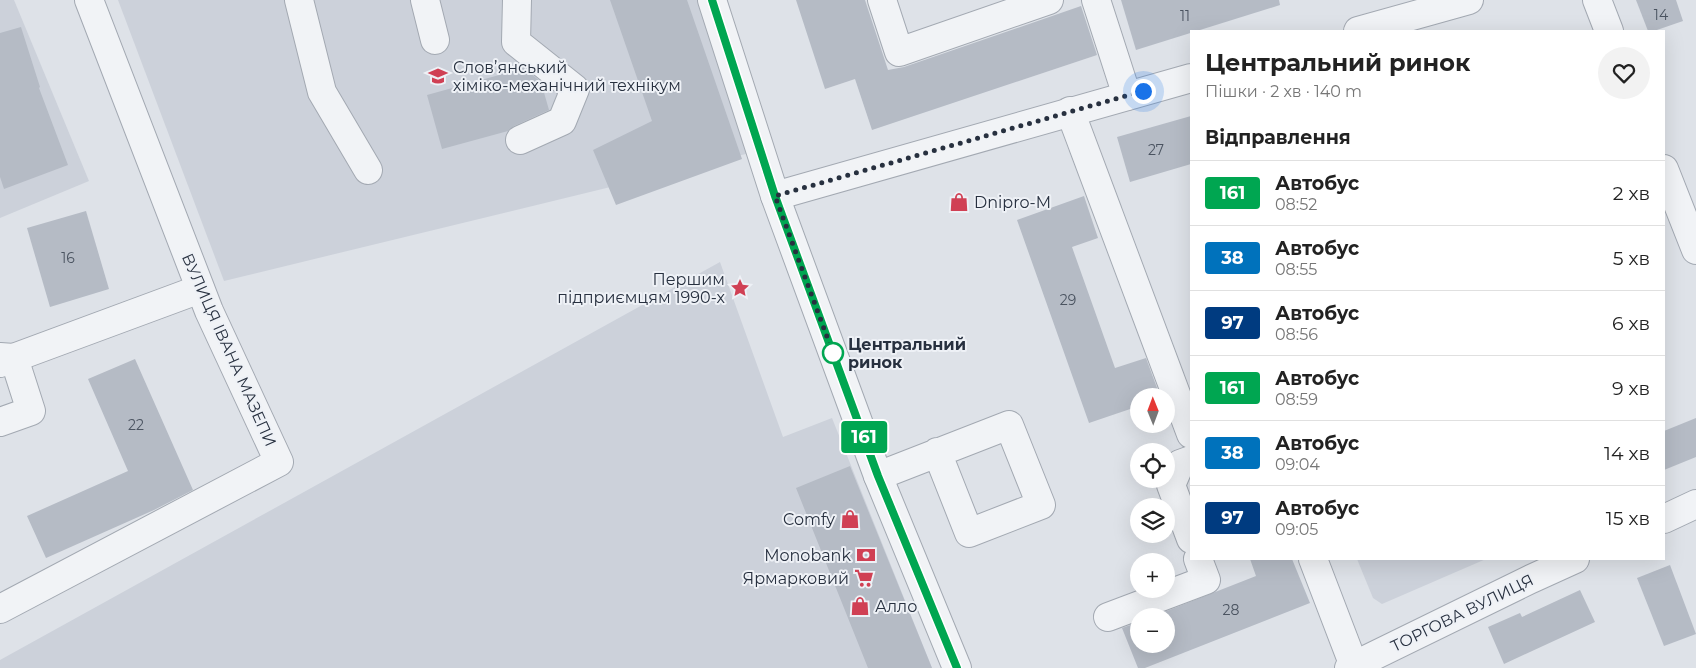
<!DOCTYPE html>
<html lang="uk">
<head>
<meta charset="utf-8">
<style>
	:root { --surface:#fff; --page:#f2f2f2; --text:#222; --muted:#767676; --line:#e0e0e0 }
	body { margin:0; font-family:Montserrat,sans-serif; background:var(--page); color:var(--text); height:100vh; display:flex; flex-direction:column; font-size:19px; white-space:nowrap }
	* { box-sizing:border-box; margin:0 }
	p { font-size:16px; color:var(--muted) }
	.icon { flex:none; width:28px; height:28px; fill:none; stroke:currentColor; stroke-width:2; stroke-linecap:round; stroke-linejoin:round }
	.map { position:relative; flex:1; overflow:hidden }
	.sheet { position:absolute; left:1190px; top:30px; width:475px; height:530px; display:flex; flex-direction:column; background:var(--surface); border-radius:0px; box-shadow:0 5px 20px #0002 }
	.sheet>* { flex:none }
	.badge { padding:0 10px; border-radius:4px; font-size:18px; line-height:32px }
	.needle { width:32px; rotate:359deg }
	.buttons { position:absolute; left:1130px; top:388px; display:grid; gap:10px }
	.buttons a { display:grid; place-items:center; width:45px; height:45px; border-radius:50%; background:var(--surface); box-shadow:0 5px 20px #0002; font-size:25px }
	.you { position:absolute; width:25px; height:25px; margin:-12px; border:4px solid #fff; border-radius:50%; background:#1a73e8; box-shadow:0 0 0 8px #1a73e833 }
	.map>.badge { position:absolute; translate:-50% -50%; box-shadow:0 0 0 2px #fff }
	h2 { padding:0 15px; font-size:19px; line-height:45px }
	.round { display:grid; place-items:center; flex:none; width:52px; height:52px; border-radius:26px; background:var(--page) }
	.headline { display:flex; align-items:center; justify-content:space-between; height:85px; padding:0 15px }
	h1 { font-size:24px; font-weight:700; line-height:38px }
	ul { padding:0; list-style:none }
	li { display:flex; align-items:center; gap:15px; height:65px; padding:0 15px; border-top:1px solid var(--line) }
	li div { flex:1 }
	li b { display:block; font-size:19px }
	li em { font-style:normal }
	li .badge { min-width:55px; font-weight:700; text-align:center }
	.map>svg:first-child { display:block }
	.built { fill:#ccd1da }
	.building { fill:#b5bbc5 }
	.lines { fill:none; stroke-linecap:round; stroke-linejoin:round }
	.minor-casing { stroke:#a3a9b2; stroke-width:30 }
	.minor { stroke:#f1f3f6; stroke-width:28 }
	.line-casing { stroke:#fff; stroke-width:11 }
	.line { stroke:#00a651; stroke-width:8 }
	.walk { stroke:#27303f; stroke-width:5; stroke-dasharray:0 9 }
	.stop-dot { fill:#fff; stroke:#00a651; stroke-width:2.5 }
	.labels { text-anchor:middle; dominant-baseline:central; stroke-width:4; stroke-linejoin:round; paint-order:stroke }
	.number-label { font-size:14px; fill:#4a5360 }
	.poi-label { font-size:16px; fill:#27303f; stroke:#eef1f6; text-anchor:end }
	.stop-label { font-size:16px; font-weight:bold; fill:#27303f; stroke:#eef1f6; text-anchor:start }
	.street-label { font-size:16px; fill:#27303f; stroke:#eef1f6 }
</style>
</head>
<body>
<div class="map">
<svg width="1696" height="668" viewBox="0 0 1696 668">
	<rect width="100%" height="100%" fill="#dee2e8"/>
	<g class="built">
		<path d="M0,0H14L89,181L0,218Z"/>
		<path d="M118,0H703L754,152L224,281Z"/>
		<path d="M720,262L783,437L832,418L932,668H0V660Z"/>
		<path d="M1357,559H1486L1382,604L1373,598Z"/>
	</g>
	<g class="building">
		<path d="M610,0H687L742,159L616,205L593,150L652,121Z"/>
		<path d="M796,0H865L888,70L904,67L1081,6L1097,55L872,130L855,79L825,89Z"/>
		<path d="M1121,0H1279L1280,5L1136,50Z"/>
		<path d="M1636,0H1676L1683,21L1654,31H1648Z"/>
		<path d="M21,27L40,87L39,88L68,165L4,189L0,177V33Z"/>
		<path d="M524,68L541,82L549,110L514,126L508,131L442,149L427,95Z"/>
		<path d="M1191,116V164L1130,182L1117,137Z"/>
		<path d="M1084,196L1098,238L1072,247L1115,368L1146,358L1160,396H1139V406L1089,423L1017,220Z"/>
		<path d="M86,211L109,289L50,307L27,228Z"/>
		<path d="M135,359L193,490L154,510L46,558L27,516L128,471L88,379Z"/>
		<path d="M1696,418V457L1664,470V431Z"/>
		<path d="M850,466L932,668H868L796,488Z"/>
		<path d="M1250,559H1292L1310,603L1145,668H1138L1122,628L1139,622V644H1166V616H1154L1256,576Z"/>
		<path d="M1670,565L1696,634L1664,646L1637,578Z"/>
		<path d="M1580,590L1595,622L1504,664L1488,627L1520,613L1522,617Z"/>
	</g>
	<g class="lines">
		<g class="minor-casing">
			<g id="minor">
				<path d="M299,0L322,92L368,170"/>
				<path d="M425,0L435,40"/>
				<path d="M517,0L516,42L575,89L562,121L520,140"/>
				<path d="M712,0L775,196L878,476L957,668"/>
				<path d="M882,0L899,52L1049,0"/>
				<path d="M1096,0L1127,96"/>
				<path d="M1597,0L1609,31"/>
				<path d="M1358,31L1469,0"/>
				<path d="M1070,111L1191,434"/>
				<path d="M1664,169L1696,250"/>
				<path d="M775,196L1191,78"/>
				<path d="M0,357L14,358L31,411L0,422"/>
				<path d="M0,363L200,289"/>
				<path d="M1191,460L1180,464L1171,485L1191,539"/>
				<path d="M878,476L1009,425L1041,505L969,533L937,452"/>
				<path d="M1664,519L1696,504"/>
				<path d="M1313,559L1354,666"/>
				<path d="M0,609L279,462L209,311L89,0"/>
				<path d="M1108,617L1206,580L1198,559"/>
				<path d="M1349,668L1531,579L1575,559"/>
			</g>
		</g>
		<use href="#minor" class="minor"/>
	</g>
	<g class="lines">
		<g class="line-casing">
			<path id="line" d="M712,0L775,196L878,476L957,668"/>
		</g>
		<use href="#line" class="line"/>
		<path class="walk" d="M833,353L775,196L1143,91"/>
	</g>
	<defs>
		<g id="university-bare" transform="scale(1.5)"><path d="M0-5L7-2L0 1L-7-2ZM-4 1L0 2.5L4 1V4Q0 6-4 4Z" fill="#d04054" stroke="#eef1f6" stroke-width="2.5" paint-order="stroke"/></g>
		<g id="shop-bare" transform="scale(1.5)"><path d="M-5-2.5h2.3a2.7 3.5 0 0 1 5.4 0H5L5.5 6h-11ZM-1.5-2.5h3a1.5 2.3 0 0 0-3 0Z" fill="#d04054" stroke="#eef1f6" stroke-width="2.5" paint-order="stroke"/></g>
		<g id="sight-bare" transform="scale(1.5)"><path d="M0-6L1.8-2.2L6-1.7L2.9 1.2L3.7 5.4L0 3.3L-3.7 5.4L-2.9 1.2L-6-1.7L-1.8-2.2Z" fill="#d04054" stroke="#eef1f6" stroke-width="2.5" paint-order="stroke"/></g>
		<g id="bank-bare" transform="scale(1.5)"><path d="M-6-4H6V4H-6ZM0-2.3a2.3 2.3 0 1 0 0 4.6a2.3 2.3 0 1 0 0-4.6Z" fill="#d04054" stroke="#eef1f6" stroke-width="2.5" paint-order="stroke"/></g>
		<g id="supermarket-bare" transform="scale(1.5)"><path d="M-6-5.5h2.5l.6 2H6L4.5 2H-2.5L-4.4-4H-6ZM-1.5 3.2a1.3 1.3 0 1 0 .1 0ZM3 3.2a1.3 1.3 0 1 0 .1 0Z" fill="#d04054" stroke="#eef1f6" stroke-width="2.5" paint-order="stroke"/></g>
	</defs>
	<g fill-rule="evenodd">
		<use href="#university-bare" x="438" y="76"/>
		<use href="#shop-bare" x="959" y="202"/>
		<use href="#sight-bare" x="740" y="288"/>
		<use href="#shop-bare" x="850" y="519"/>
		<use href="#bank-bare" x="866" y="555"/>
		<use href="#supermarket-bare" x="864" y="578"/>
		<use href="#shop-bare" x="860" y="606"/>
	</g>
	<circle class="stop-dot" cx="833" cy="353" r="10"/>
	<g class="labels">
		<g class="number-label">
			<text x="1661" y="15">14</text>
			<text x="1185" y="16">11</text>
			<text x="1156" y="150">27</text>
			<text x="68" y="258">16</text>
			<text x="1068" y="300">29</text>
			<text x="136" y="425">22</text>
			<text x="1231" y="610">28</text>
		</g>
		<g class="poi-label">
			<text x="453" y="67" text-anchor="start">Слов’янський<tspan x="453" dy="18">хіміко-механічний технікум</tspan></text>
			<text x="974" y="202" text-anchor="start">Dnipro-M</text>
			<text x="725" y="279">Першим<tspan x="725" dy="18">підприємцям 1990-х</tspan></text>
			<text x="835" y="519">Comfy</text>
			<text x="851" y="555">Monobank</text>
			<text x="849" y="578">Ярмарковий</text>
			<text x="875" y="606" text-anchor="start">Алло</text>
		</g>
		<g class="stop-label">
			<text x="848" y="344">Центральний<tspan x="848" dy="18">ринок</tspan></text>
		</g>
		<g class="street-label">
			<text transform="translate(229 350) rotate(66)">ВУЛИЦЯ ІВАНА МАЗЕПИ</text>
			<text transform="translate(1462 613) rotate(-26)">ТОРГОВА ВУЛИЦЯ</text>
		</g>
	</g>
</svg>
<div class="buttons">
<a><svg class="needle" viewBox="-14 -14 28 28"><path d="M0-13l5 13h-10z" fill="#e53935"/><path d="M0 13l5-13h-10z" fill="#767676"/></svg></a>
<a><svg class="icon" aria-label="locate" viewBox="0 0 24 24"><circle cx="12" cy="12" r="6"/><path d="M12 2v4M12 18v4M2 12h4M18 12h4"/></svg></a>
<a><svg class="icon" aria-label="layers" viewBox="0 0 24 24"><path d="M12 4l9 5-9 5-9-5zM3 14l9 5 9-5"/></svg></a>
<a>+</a>
<a>−</a>
</div>
<div class="you" style="left:1143px;top:91px"></div>
<b class="badge" style="left:864px;top:437px;background:#00a651;color:#fff">161</b>
<section class="sheet">
<div class="headline"><div><h1>Центральний ринок</h1><p>Пішки · 2 хв · 140 m</p></div><a class="round"><svg class="icon" aria-label="heart" viewBox="0 0 24 24"><path d="M12 20l-8-8c-3-5 5-10 8-4 3-6 11-1 8 4z"/></svg></a></div>
<h2>Відправлення</h2>
<ul>
<li><span class="badge" style="background:#00a651;color:#fff">161</span><div><b>Автобус</b><p>08:52</p></div><em>2 хв</em></li>
<li><span class="badge" style="background:#0072bc;color:#fff">38</span><div><b>Автобус</b><p>08:55</p></div><em>5 хв</em></li>
<li><span class="badge" style="background:#003b80;color:#fff">97</span><div><b>Автобус</b><p>08:56</p></div><em>6 хв</em></li>
<li><span class="badge" style="background:#00a651;color:#fff">161</span><div><b>Автобус</b><p>08:59</p></div><em>9 хв</em></li>
<li><span class="badge" style="background:#0072bc;color:#fff">38</span><div><b>Автобус</b><p>09:04</p></div><em>14 хв</em></li>
<li><span class="badge" style="background:#003b80;color:#fff">97</span><div><b>Автобус</b><p>09:05</p></div><em>15 хв</em></li>
</ul>
</section>
</div>
</body>
</html>
